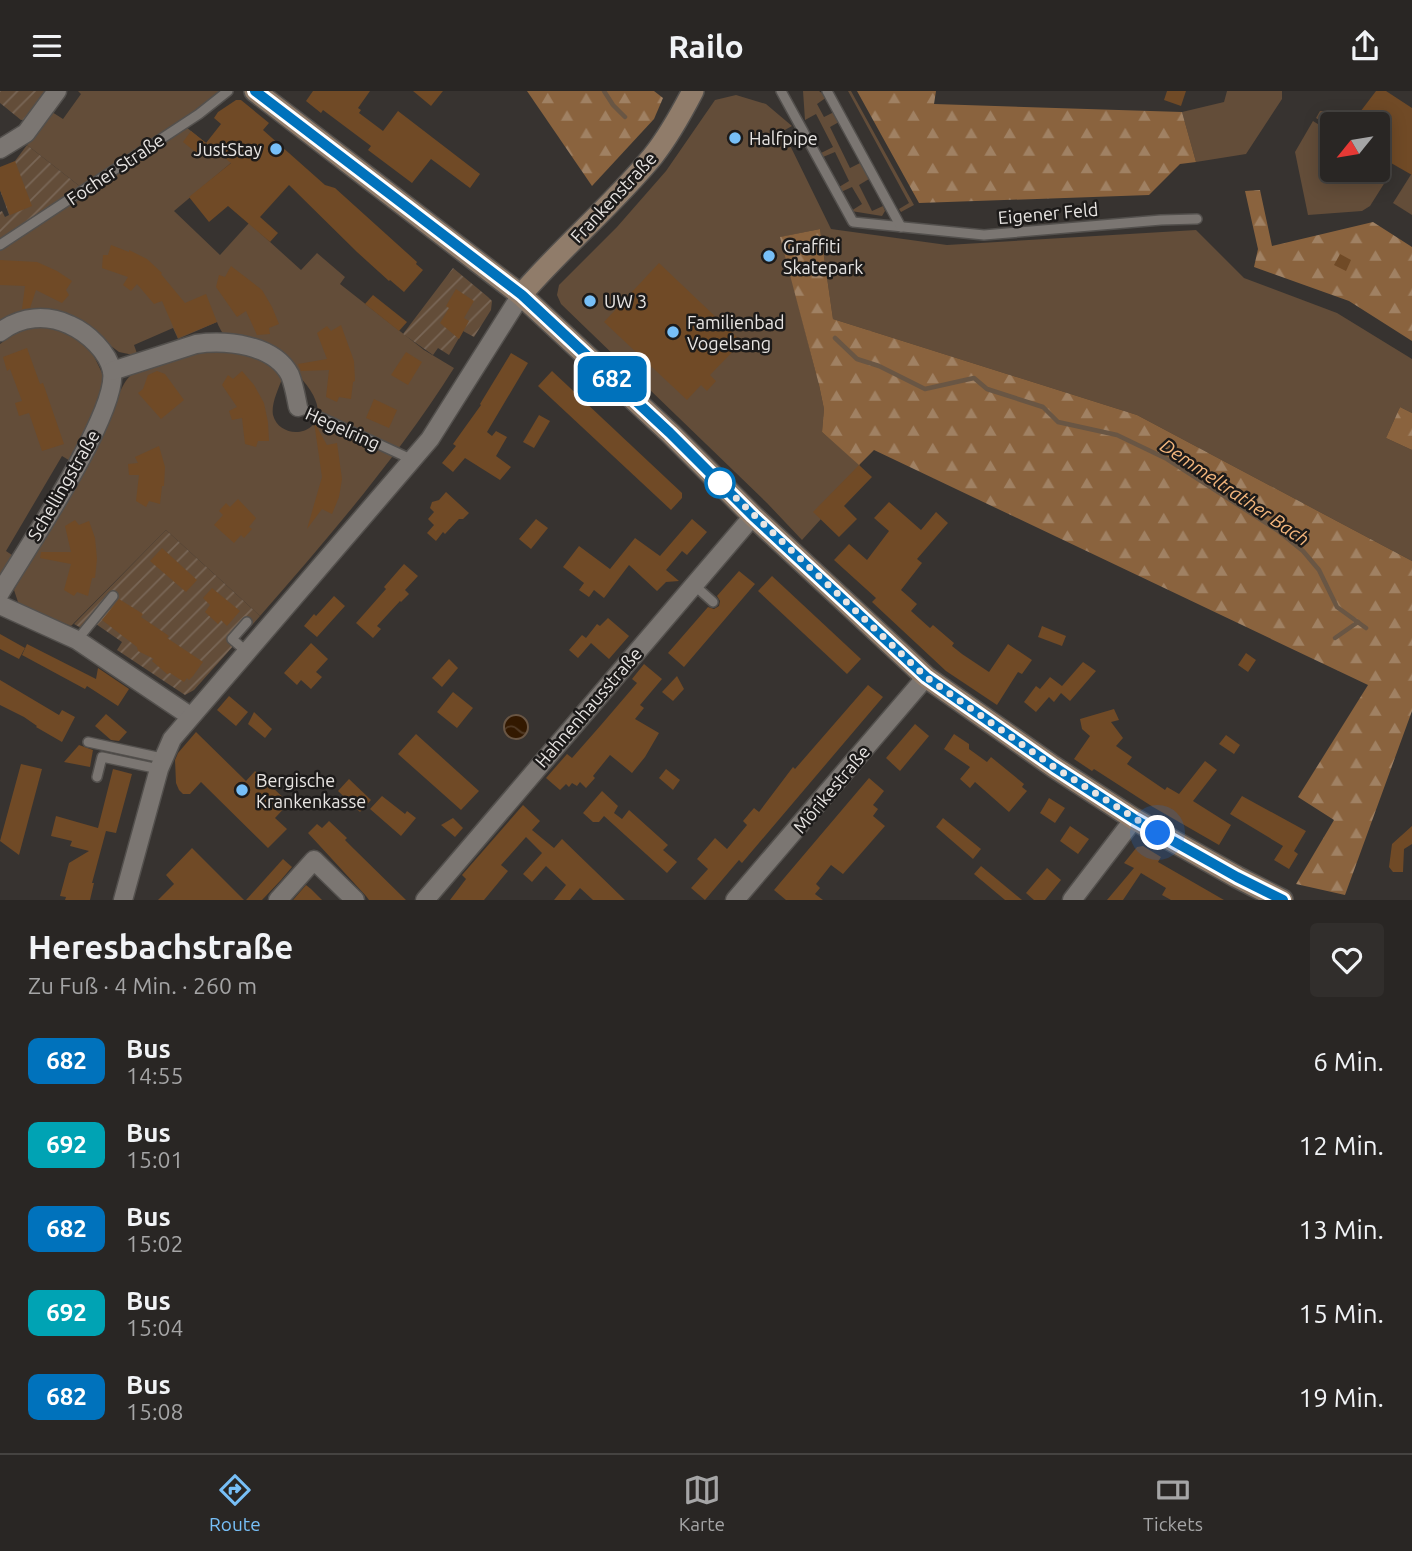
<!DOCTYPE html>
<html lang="de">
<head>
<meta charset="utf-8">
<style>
	:root { --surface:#292624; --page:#312e2c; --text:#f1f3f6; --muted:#a5a5a6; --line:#454341; --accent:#77bff7 }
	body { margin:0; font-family:Ubuntu,sans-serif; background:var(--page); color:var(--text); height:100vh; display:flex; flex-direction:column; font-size:26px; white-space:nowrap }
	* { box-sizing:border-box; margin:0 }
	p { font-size:23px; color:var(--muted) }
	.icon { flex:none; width:38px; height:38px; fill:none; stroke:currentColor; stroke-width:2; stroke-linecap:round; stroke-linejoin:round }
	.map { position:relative; height:809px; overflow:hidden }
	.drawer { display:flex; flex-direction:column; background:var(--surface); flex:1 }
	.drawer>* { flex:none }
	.badge { padding:0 14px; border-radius:10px; font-size:24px; line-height:46px }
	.needle { width:46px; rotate:240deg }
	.controls { position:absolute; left:1320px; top:21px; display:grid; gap:14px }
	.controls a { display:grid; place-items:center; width:70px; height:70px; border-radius:7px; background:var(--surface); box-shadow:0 4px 18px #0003,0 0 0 2px var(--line); font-size:35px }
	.you { position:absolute; width:35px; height:35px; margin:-18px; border:5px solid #fff; border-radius:50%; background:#1a73e8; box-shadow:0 0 0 10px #1a73e833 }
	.map>.badge { position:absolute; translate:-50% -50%; box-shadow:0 0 0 4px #fff }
	.round { display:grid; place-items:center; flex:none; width:74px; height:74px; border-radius:7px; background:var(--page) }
	.headline { display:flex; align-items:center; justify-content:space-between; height:119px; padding:0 28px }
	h1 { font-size:33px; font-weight:700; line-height:52px }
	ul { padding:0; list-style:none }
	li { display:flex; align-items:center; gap:21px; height:84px; padding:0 28px }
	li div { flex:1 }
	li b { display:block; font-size:26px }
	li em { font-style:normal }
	li .badge { min-width:77px; font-weight:700; text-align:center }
	header { display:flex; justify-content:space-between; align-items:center; height:91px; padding:0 28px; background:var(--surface); font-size:32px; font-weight:700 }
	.menu { display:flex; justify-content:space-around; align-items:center; height:98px; border-top:2px solid var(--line); background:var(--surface); font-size:19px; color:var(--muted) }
	.menu a { display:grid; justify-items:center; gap:4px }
	.menu .on { color:var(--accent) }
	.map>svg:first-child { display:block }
	.green { fill:#634d39 }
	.forest { fill:url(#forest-firs) }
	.garden { fill:url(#garden-furrows) }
	.water { fill:url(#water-waves); stroke:#695644; stroke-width:2 }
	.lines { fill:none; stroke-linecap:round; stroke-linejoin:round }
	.stream { stroke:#695644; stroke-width:4.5 }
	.building { fill:#704a26 }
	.lane-casing { stroke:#53504d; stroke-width:12 }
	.street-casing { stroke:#53504d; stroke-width:21 }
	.secondary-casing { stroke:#53504d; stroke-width:24 }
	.lane { stroke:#7b7672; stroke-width:9 }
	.street { stroke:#7b7672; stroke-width:18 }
	.secondary { stroke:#907c6a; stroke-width:21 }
	.line-casing { stroke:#fff; stroke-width:16 }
	.line { stroke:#0072bc; stroke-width:10 }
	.walk { stroke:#e8e5e3; stroke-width:7; stroke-dasharray:0 12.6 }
	.poi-dot { fill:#77bff7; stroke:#1d1b1a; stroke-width:2.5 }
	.stop-dot { fill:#fff; stroke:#0072bc; stroke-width:3.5 }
	.labels { text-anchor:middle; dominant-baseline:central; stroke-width:5; stroke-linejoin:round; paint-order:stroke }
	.poi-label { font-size:18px; fill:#e8e5e3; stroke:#1d1b1a; text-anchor:start }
	.street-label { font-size:18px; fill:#e8e5e3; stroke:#1d1b1a }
	.water-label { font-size:19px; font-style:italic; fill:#f3b67d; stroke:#1d1b1a }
</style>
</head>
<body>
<header><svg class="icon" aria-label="menu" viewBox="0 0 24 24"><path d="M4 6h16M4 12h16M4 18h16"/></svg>Railo<svg class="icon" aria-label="share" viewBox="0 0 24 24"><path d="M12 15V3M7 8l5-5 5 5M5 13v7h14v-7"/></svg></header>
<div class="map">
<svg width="1412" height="809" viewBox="0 0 1412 809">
	<defs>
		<pattern id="forest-firs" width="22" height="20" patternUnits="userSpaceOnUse" patternTransform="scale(1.75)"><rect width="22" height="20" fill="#8a633e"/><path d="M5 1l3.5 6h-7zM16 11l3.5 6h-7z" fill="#a08163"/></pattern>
		<pattern id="garden-furrows" width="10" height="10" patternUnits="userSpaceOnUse" patternTransform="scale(1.75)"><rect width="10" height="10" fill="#634d39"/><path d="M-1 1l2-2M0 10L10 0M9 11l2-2" fill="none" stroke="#796656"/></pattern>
		<pattern id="water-waves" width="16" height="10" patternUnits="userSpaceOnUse" patternTransform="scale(1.75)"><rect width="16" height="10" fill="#331900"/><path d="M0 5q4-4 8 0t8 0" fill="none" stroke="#513a25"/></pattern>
	</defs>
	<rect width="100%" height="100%" fill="#373330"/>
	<g class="green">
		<path d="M78,0H219L214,9L82,97L27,54L52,21L63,28L81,3Z"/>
		<path d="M803,0H819L827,6L817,13L824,26L834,21L839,31L830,36L850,77L860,72L869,88L859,94L872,120L883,115L885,120L882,125L851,120L862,113L852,96L841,101L839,96L849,90L835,61L823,66L821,62L833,56L816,23L805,29Z"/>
		<path d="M848,0H851L914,114L901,121L899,118L909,112Z"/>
		<path d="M1227,0H1282V8L1246,63L1196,71L1182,21L1224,11Z"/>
		<path d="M736,4L766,13L792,35L783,40L831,138L947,154L1196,139L1244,187L1337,222L1412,268V322L1400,316L1386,347L1412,359V470L1137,324L833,228L820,138L781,146L819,294L824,318L822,341L860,374L814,421L821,428L802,449L767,412L561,213L557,204L559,194L617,136L666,80L715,9Z"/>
		<path d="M1320,20L1351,21L1356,25L1351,33H1332V37L1316,27Z"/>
		<path d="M1313,30L1332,42V79H1377V70L1392,80L1370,115L1362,120L1308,124L1295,61Z"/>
		<path d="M186,36L216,60L238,66L174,120L220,164L249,132L301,179L317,162L345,186L340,193L424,259L454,277C398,366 329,446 260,525L166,439L71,535L19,514L14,499C43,445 75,393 103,339C111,325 119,297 129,286C147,269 197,261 221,260C243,260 271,267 282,288C278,299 271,313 273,324C282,358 352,339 297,283C279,265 245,262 225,245C222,242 219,236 217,231L178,248L173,237L134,254L138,265L119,261L79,231H0V159Z"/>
		<path d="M1412,82V124L1393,112Z"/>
		<path d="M40,234L72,241L92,261L102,282L103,304L72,371L62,365L6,460L15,466L0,485V253L18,240Z"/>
	</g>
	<g class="forest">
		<path d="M527,0H654L663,7L654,28L592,95Z"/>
		<path d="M857,0H936L934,13L1182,21L1196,71L1180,73L1149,104L919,112Z"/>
		<path d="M1260,99L1272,155L1373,131L1412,156V250L1349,210L1254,176L1258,158L1245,100Z"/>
		<path d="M820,138L833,228L1137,324L1412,470V620L1345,804L1296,793L1334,729L1298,706L1368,594L874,359L859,374L822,341L824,318L819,294L780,146Z"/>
		<path d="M1400,316L1412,322V359L1386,347Z"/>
	</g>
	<g class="garden">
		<path d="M0,0H50L28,28L21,29L0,12Z"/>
		<path d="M27,54L82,97L0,149V121L2,120L5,126L9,124L0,99L15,70Z"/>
		<path d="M453,177L488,206L492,210L491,219L474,246L463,240L449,264L438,257L433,264L403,243Z"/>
		<path d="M166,439L260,525L194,599L185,604L117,559L122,551L96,533L90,542L74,533Z"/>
	</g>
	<circle class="water" cx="516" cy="636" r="12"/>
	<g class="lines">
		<g class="stream">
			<path d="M604,0L613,14L625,26"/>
			<path d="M835,247L857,268L879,275L925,298L974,287L987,298L1043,316L1058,331L1117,344L1167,368L1277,439L1303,460L1319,479L1337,516L1366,537"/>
			<path d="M1335,547L1358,531"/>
		</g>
	</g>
	<g class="building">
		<path d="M313,0H370L358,17L361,19L359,22L383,40L398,20L480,83L470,97L431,68L412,92L368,59L371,55L323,19L321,22L306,10Z"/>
		<path d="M413,0H443L431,15Z"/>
		<path d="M1167,0H1186L1181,15L1164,9Z"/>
		<path d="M1376,0H1386L1412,17V84L1377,64V33H1351Z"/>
		<path d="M236,9H241L269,32L263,39L325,94L335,97L417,171L416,173L423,179L404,201L390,189L389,190L357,161L289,94L260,126L278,142L270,151L228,115L209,131L189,106L231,72L206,52L221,33L214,27L218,21Z"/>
		<path d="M191,40L206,52L198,63L183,51Z"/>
		<path d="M15,70L32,115L10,124L0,99V76Z"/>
		<path d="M111,154L129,161V159L147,168L162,182L161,183L185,212L206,203L217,231L178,247L162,210L154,213L137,193L131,200L123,194L128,186L102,177L103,164H108Z"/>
		<path d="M1340,163L1351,169L1346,180L1334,174Z"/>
		<path d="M0,169L37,171L57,180L72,190L66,199L69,204L62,212L36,199L30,217L22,218L25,195L0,194Z"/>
		<path d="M659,172L742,251L710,284L716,290L707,300L701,294L687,309L604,231Z"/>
		<path d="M231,175L262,199L272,216L279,233L269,237L270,243L257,244L246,220L237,226L216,196L219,184L225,186Z"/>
		<path d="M456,198L474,210L464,227L469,230L459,248L440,232L449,217L446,215Z"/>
		<path d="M373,204L407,231L399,240L365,213Z"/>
		<path d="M341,234L354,270L355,290L353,291L351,308L339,306L337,311L326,306L329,279L301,280L298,273L327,268L317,242L327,235L331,240Z"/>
		<path d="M27,257L40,293L43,292L64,353L42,360L29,322L19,325L15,312L22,310L10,278L7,280L3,266Z"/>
		<path d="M406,261L422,271L408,294L391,284Z"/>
		<path d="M511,262L528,272L487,341L492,345L496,340L507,346L496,365L511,376L500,389L465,367L453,381L442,372L456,355L453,353L481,314L480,313Z"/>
		<path d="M157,280L165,283L184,309L161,328L138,302L143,298L148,284Z"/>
		<path d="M242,280L254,294L264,312L268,331L269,350H258L256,356L245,353L242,327L232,329L229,320L237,316L222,294L228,284L233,288Z"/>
		<path d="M552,280L682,402V407L671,419L538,295Z"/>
		<path d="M374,308L397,319L389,337L366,327Z"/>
		<path d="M539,324L550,330L534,357L523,351Z"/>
		<path d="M314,331L327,354L337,352L342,388L339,406L332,423L322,418L307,438L322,386Z"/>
		<path d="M159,355L165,376L164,395H162L160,413L149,410L146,416L136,410L139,384H129L128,373L138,372L135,366Z"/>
		<path d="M859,374L872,386L844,415L857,428L839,446L813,421Z"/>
		<path d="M446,401L469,422L463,428H459L445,443L443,441L436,450L427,442L434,434L428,428L434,421L430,417L432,411L439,409Z"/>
		<path d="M238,408L256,427L249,436L252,438L244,447L241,444L234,452L214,434L223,424L219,420L226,412L230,416Z"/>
		<path d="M889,411L921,439L936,421L948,432L917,468L922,472L901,499L917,513L911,520L930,537L933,534L954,552L952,555L962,563L989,581L1008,553L1032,569L1022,583L1018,581L997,614L946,580L872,511L876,507L834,469L849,453L867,469L889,440L874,427Z"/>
		<path d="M536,428L548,437L531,458L519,448Z"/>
		<path d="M692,428L707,441L687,464L682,460L666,479L679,490L666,491L657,500L629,474L604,507L594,499L589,506L579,499L584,492L563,476L579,455L610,478L635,447L660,465Z"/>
		<path d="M75,429L79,434L89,430L95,447L97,468L95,487H92L88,505L77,501L74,505L64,499L71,473L40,467L41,461H71L65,435Z"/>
		<path d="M162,457L197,489L186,501L150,470Z"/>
		<path d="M404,473L418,485L405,499L409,503L401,511L400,510L377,535L381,538L373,547L356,532L386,498L384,496Z"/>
		<path d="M739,480L755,493L684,576L668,562L708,516L714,518L719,515L720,510L717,505Z"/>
		<path d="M772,485L861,568L847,583L758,500Z"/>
		<path d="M212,497L240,520L227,535L221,529L218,533L205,521L210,514L203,507Z"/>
		<path d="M334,505L345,515L317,546L304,535L314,523L316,525Z"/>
		<path d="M119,508L143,523L141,526L169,545L167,547L203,571L193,585L189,589L187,587L184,591L170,582L167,583L152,570L154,568L138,560L137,556L102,529Z"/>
		<path d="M608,527L629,545L609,568L591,552L578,567L569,559L582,544L586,547L597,533L600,535Z"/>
		<path d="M1042,535L1066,545L1062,555L1038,546Z"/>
		<path d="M0,543L25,557L19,568L0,558Z"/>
		<path d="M311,552L328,568L316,581L322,586L311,598L301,589L297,594L284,582Z"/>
		<path d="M27,553L96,588L98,577L129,598L118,615L87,595L85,598L22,564Z"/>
		<path d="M1246,562L1256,569L1248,581L1238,574Z"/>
		<path d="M449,568L458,577L442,596L432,587Z"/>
		<path d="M1083,571L1096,580L1070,610L1061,602L1054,611L1049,606L1036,621L1024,611L1036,595L1040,598L1050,586L1062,595Z"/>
		<path d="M644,573L662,588L640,614L644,617L635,628L659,642L645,666L632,682L610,664L593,685L595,687L586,697L580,691L577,695L572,692L569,696L566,693L560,699L546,687L567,663L572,667L601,634L637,592L632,588Z"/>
		<path d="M677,585L684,598L673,610L662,601Z"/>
		<path d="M0,589L59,624L62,619L75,626L62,651L36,636L37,635L24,626L0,614Z"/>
		<path d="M868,594L883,606L742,772L739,769L705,809L691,797L708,778L697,768L715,747L727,758L747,734L743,730L754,717L759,721L793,676L795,678Z"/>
		<path d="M453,601L473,617L457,637L437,621Z"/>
		<path d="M229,605L248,621L236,635L217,619Z"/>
		<path d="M1114,618L1119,629L1111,631L1123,647L1116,655L1132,666L1127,673L1165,699L1167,696L1179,703L1205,670L1217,679L1193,710L1231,734L1219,754L1153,716L1094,678L1092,680L1074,668L1090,645L1082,638L1080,628Z"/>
		<path d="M254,621L272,638L265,647L248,633Z"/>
		<path d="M106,623L127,641L119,650L111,649L95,635Z"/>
		<path d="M915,633L929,645L900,680L886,667Z"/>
		<path d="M196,641L246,690L255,680L289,712L275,727L287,738L268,757L201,691L190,703H183L179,699L176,692L175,669L178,662Z"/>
		<path d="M416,643L479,700L461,719L398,663Z"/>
		<path d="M954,643L969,653V658L987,671L991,666L1024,693L1022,696L1027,700L1009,721L975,691L970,697L960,688L970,676L944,658Z"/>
		<path d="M1226,644L1240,654L1234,663L1219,653Z"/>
		<path d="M79,654L93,659L90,676L64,671Z"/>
		<path d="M21,673L42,678L19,764L0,750Z"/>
		<path d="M113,678L132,683L116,742L106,740L92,792H94L90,809H65L66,806L60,805L69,772L89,760L70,755L72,750L51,745L56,725L98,737Z"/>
		<path d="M666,678L680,689L673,699L659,687Z"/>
		<path d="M869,687L884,700L873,714L878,718L873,725L885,735L843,783L831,774L816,793L820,797L815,803L823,809H786L774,799Z"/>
		<path d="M349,688L371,709L360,721L338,700Z"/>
		<path d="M602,700L618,715L614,722L622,728L629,719L668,754L663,759L677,771L667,782L604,725L599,731H593L583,722Z"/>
		<path d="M382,705L405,723L407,720L416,727L401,745L370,718Z"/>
		<path d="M1242,705L1306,740L1294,760L1298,763L1289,778L1274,769L1283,755L1230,723Z"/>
		<path d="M1049,707L1065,717L1055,732L1040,722Z"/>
		<path d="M523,714L540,730L532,739L554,757L562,748L625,809H593L580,797L570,809H554L566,794L546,775L532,791L523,783L542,762L526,746L501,774L508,780L484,809H450L466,788L462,784Z"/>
		<path d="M453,727L463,737L455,746L441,734Z"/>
		<path d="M943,727L981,758L973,768L936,736Z"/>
		<path d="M329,730L347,747L345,749L354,758L406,809H369L366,805L308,742L317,733L322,737Z"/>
		<path d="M1070,735L1089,748L1078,763L1060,750Z"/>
		<path d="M1412,735V753L1404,758L1403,781H1393L1389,776L1392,753Z"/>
		<path d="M1143,755L1161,766L1158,771L1224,809H1171L1162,804L1166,797L1141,782L1123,809H1107L1134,777L1124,772L1137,756Z"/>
		<path d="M192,757L244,809H158L174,793L166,784Z"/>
		<path d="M283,768L292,776L281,789L262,809H246Z"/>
		<path d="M981,775L1022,809H1005L974,783Z"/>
		<path d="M1047,777L1061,789L1045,809H1034L1026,802Z"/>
		<path d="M306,794L311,798L322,809H293Z"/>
	</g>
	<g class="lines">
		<g class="lane-casing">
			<g id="lane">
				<path d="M781,0L853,131L984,144L1161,129L1197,128"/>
				<path d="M827,0L901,136"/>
				<path d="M0,154L199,23L228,0"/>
				<path d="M298,316L413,369"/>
				<path d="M693,493L713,511"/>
				<path d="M77,549L113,505"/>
				<path d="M247,561L232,548L247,531"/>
				<path d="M88,651L162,667"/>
				<path d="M97,686L102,666L159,678"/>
			</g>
		</g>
		<g class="street-casing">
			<g id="street">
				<path d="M0,58L26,42L57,0"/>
				<path d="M0,241C21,225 47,223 70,234C88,242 108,261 112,280C119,321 24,462 0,502"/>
				<path d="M112,280L196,253C226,249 274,253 290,284C294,294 296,306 298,316"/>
				<path d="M0,514L77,549L190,625"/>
				<path d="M123,809L159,678L172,648L430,348L521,204"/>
				<path d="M278,809L314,769L355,809"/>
				<path d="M425,809L753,425"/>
				<path d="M735,809L926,586"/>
				<path d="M1072,809L1134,728"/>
			</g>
		</g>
		<g class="secondary-casing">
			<g id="secondary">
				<path d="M255,0L521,204L670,342L753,425L926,586L1054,676L1134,728L1237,786L1282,809"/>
				<path d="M521,204C563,155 613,114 653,65C669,45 681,23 693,0"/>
			</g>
		</g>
		<use href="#lane" class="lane"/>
		<use href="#street" class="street"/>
		<use href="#secondary" class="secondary"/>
	</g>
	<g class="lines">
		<g class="line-casing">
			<path id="line" d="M255,0L522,204L670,342L753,425L926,586L1054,676L1134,728L1237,786L1283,809"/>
		</g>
		<use href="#line" class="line"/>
		<path class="walk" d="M720,392L719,391L926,586L1054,676L1158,742"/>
	</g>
	<g class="poi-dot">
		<circle cx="735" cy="47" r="7"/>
		<circle cx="276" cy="58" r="7"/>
		<circle cx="769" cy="165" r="7"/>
		<circle cx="590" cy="210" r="7"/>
		<circle cx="673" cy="241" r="7"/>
		<circle cx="242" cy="699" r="7"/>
	</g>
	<circle class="stop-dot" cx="720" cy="392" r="14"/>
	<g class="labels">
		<g class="poi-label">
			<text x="749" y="47">Halfpipe</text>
			<text x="262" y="58" text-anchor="end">JustStay</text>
			<text x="783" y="155">Graffiti<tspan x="783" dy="21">Skatepark</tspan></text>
			<text x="604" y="210">UW 3</text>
			<text x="687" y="231">Familienbad<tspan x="687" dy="21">Vogelsang</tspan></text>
			<text x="256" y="689">Bergische<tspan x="256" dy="21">Krankenkasse</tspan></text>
		</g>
		<g class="street-label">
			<text transform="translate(115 78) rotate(-34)">Focher Straße</text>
			<text transform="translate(613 106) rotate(-47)">Frankenstraße</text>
			<text transform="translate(1048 122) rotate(-5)">Eigener Feld</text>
			<text transform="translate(343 337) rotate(24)">Hegelring</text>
			<text transform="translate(63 394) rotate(-60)">Schellingstraße</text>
			<text transform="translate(588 616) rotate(-49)">Hahnenhausstraße</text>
			<text transform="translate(831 698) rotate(-50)">Mörikestraße</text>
		</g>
		<g class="water-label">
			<text transform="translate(1235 401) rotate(34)">Demmeltrather Bach</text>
		</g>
	</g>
</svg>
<div class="controls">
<a><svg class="needle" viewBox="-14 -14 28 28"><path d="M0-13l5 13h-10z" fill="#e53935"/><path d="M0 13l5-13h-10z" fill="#a5a5a6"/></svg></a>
</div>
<div class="you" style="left:1158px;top:742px"></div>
<b class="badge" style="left:612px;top:288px;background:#0072bc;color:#fff">682</b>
</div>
<section class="drawer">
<div class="headline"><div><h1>Heresbachstraße</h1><p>Zu Fuß · 4 Min. · 260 m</p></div><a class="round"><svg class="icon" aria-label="heart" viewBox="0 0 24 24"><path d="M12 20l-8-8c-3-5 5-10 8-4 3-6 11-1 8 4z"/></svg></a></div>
<ul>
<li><span class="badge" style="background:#0072bc;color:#fff">682</span><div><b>Bus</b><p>14:55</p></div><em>6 Min.</em></li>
<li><span class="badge" style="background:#00a3b4;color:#fff">692</span><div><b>Bus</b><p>15:01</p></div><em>12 Min.</em></li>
<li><span class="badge" style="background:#0072bc;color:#fff">682</span><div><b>Bus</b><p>15:02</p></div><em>13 Min.</em></li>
<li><span class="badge" style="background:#00a3b4;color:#fff">692</span><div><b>Bus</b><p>15:04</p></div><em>15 Min.</em></li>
<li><span class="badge" style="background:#0072bc;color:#fff">682</span><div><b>Bus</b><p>15:08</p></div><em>19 Min.</em></li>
</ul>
</section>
<nav class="menu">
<a class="on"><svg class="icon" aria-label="directions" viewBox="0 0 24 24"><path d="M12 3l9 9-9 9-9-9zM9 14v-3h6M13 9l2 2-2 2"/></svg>Route</a>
<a><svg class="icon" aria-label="map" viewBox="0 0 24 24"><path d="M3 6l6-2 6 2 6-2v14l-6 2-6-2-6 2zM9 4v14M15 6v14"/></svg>Karte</a>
<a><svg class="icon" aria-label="tickets" viewBox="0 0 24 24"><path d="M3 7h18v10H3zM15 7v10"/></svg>Tickets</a>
</nav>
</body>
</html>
